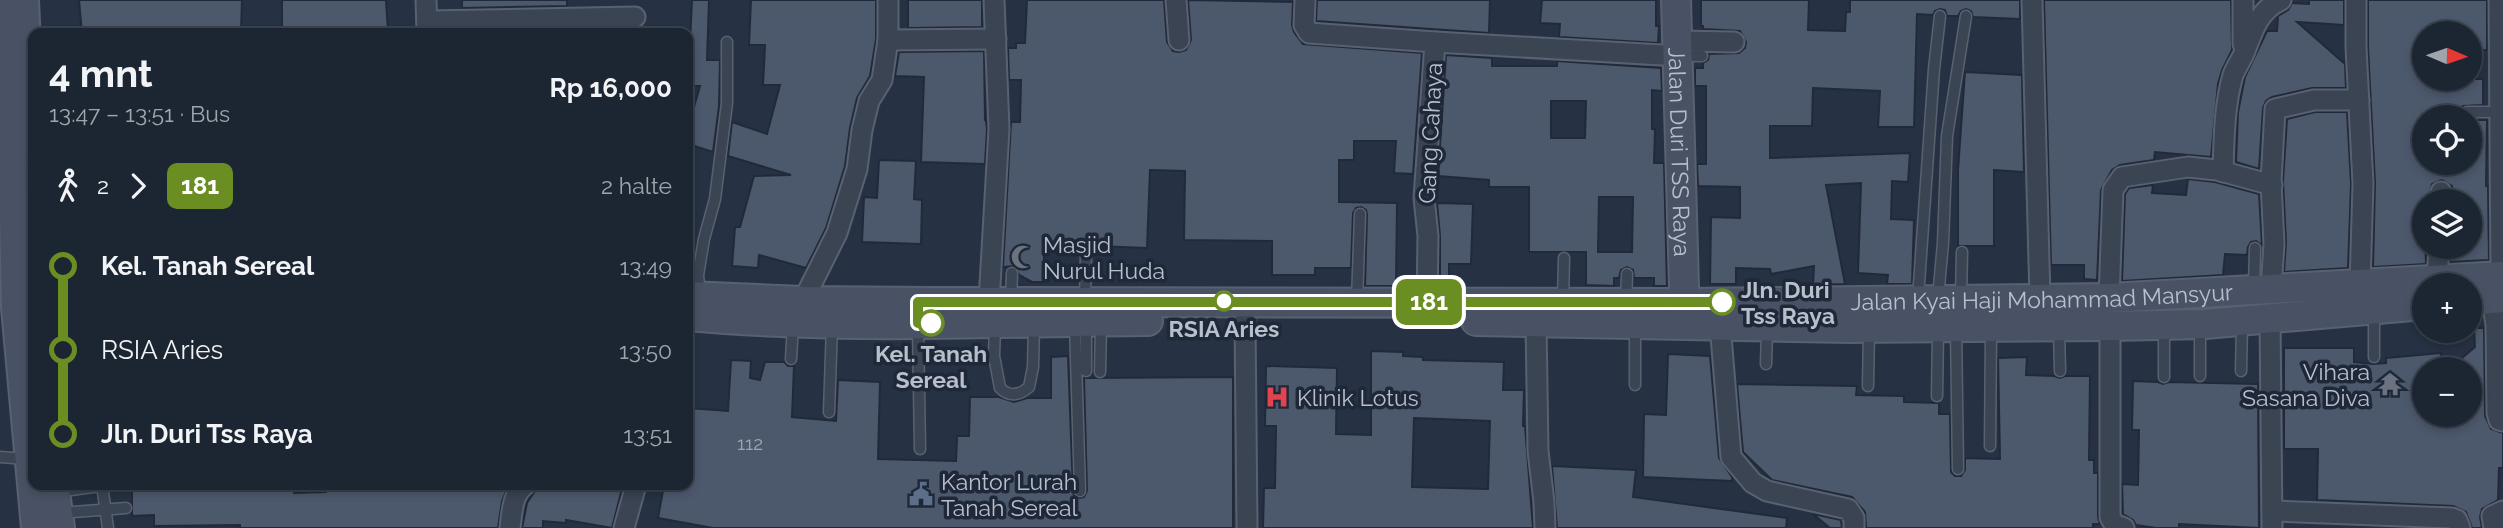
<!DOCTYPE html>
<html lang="id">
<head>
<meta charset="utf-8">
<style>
	:root { --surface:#1c2532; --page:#252d3a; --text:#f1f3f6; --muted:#a0a5ac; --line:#3a424d }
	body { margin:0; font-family:Raleway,sans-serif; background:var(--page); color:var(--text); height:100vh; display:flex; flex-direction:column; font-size:26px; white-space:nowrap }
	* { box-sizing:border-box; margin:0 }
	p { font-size:23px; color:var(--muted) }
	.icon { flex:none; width:38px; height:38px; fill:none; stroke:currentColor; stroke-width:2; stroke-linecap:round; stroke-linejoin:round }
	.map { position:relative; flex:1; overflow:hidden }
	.details { position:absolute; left:28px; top:28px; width:665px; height:462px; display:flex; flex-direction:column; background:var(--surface); border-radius:14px; box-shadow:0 4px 10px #0003,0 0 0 2px var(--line) }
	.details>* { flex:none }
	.badge { padding:0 14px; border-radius:10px; font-size:24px; line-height:46px }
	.needle { width:46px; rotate:92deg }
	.buttons { position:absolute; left:2412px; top:21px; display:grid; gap:14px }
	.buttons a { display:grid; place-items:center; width:70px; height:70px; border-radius:50%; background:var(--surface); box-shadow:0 4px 10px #0003,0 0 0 2px var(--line); font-size:35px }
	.map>.badge { position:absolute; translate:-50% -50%; box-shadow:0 0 0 4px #fff }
	.legs { display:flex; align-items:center; gap:10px; height:77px; padding:0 21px; font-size:23px }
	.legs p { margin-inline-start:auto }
	.head { display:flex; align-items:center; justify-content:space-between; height:119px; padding:0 21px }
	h1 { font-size:38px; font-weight:700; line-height:52px }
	ul { padding:0 21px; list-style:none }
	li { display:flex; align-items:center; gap:24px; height:84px; font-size:26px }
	li i { display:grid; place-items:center; width:10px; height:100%; margin:0 9px; background:currentColor }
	li i::after { content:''; width:18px; height:18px; margin:-9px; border:5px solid; border-radius:50%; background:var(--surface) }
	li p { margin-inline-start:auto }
	li:first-child i { background:linear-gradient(#0000 50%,currentColor 0) }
	li:last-child i { background:linear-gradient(currentColor 50%,#0000 0) }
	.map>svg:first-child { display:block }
	.building { fill:#4c586c; stroke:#212a3a; stroke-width:2; fill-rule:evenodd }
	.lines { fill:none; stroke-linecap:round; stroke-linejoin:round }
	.lane-casing { stroke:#596170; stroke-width:13 }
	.street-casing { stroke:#596170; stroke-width:23 }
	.secondary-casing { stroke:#596170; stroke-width:32 }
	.lane { stroke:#3b4452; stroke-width:10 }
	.street { stroke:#3b4452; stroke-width:19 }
	.secondary { stroke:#495265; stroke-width:28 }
	.line-1-casing { stroke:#fff; stroke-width:16 }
	.line-1 { stroke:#6b8e23; stroke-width:10 }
	.stop-1-dot { fill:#fff; stroke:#6b8e23; stroke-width:3.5 }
	.labels { text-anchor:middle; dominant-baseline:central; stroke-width:7; stroke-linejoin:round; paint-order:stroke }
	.number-label { font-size:19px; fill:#9da5b4 }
	.street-label { font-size:23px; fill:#b8bfcc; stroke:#1f2838 }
	.poi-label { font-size:23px; fill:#b8bfcc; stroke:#1f2838; text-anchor:start }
	.stop-label { font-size:23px; font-weight:bold; fill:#b8bfcc; stroke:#1f2838 }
</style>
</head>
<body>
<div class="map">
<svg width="2503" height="528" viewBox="0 0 2503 528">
	<rect width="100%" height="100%" fill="#263143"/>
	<g class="building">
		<path d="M79,0H242L241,32L82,33Z"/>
		<path d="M282,0H386L388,33H282Z"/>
		<path d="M462,0H567V6L462,8Z"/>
		<path d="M692,0H709L707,60H720L719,106L713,152L688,144V128L700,86H688Z"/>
		<path d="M751,0H876V39L870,76L857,98L850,128L845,166L826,228L806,268L759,255L758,268L732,266L735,227H740L754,176L791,175L728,156L732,122L767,134L780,85H763L765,45H749Z"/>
		<path d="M908,0H982V27L908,28Z"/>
		<path d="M1027,0H1164L1167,42L1173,51L1179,52L1186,50L1191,40L1188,0L1293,2L1292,25L1294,32L1303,44L1422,53L1413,174L1394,173L1396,141H1354V160H1339V202L1397,203L1396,286H1365L1367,214L1366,210L1361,207L1356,208L1353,213L1351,268H1315V275H1272V241L1184,240L1185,171L1150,170L1147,248L1044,244V282H1032L1019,275L1015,266L1003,267L1011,122H1020L1021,80H1009L1008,48H1016V43H1025Z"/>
		<path d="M1317,0H1490L1489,33L1316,21Z"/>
		<path d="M1542,0H1656V26H1659L1658,43L1559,37L1560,24L1540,23Z"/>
		<path d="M1701,0H1809L1808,30L1845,31L1846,12H1850V0H2020V19L1973,17L1971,11L1966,9L1961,11L1958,16H1947L1945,10L1940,9L1935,11L1933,15L1917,14L1914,127H1878L1880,91L1813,88L1812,126H1770V158L1910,153L1908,182L1892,181L1891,219L1914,220L1912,284H1887L1888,275L1858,273L1861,183L1826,185L1845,284L1813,285L1814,266L1771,274L1770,269L1736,268V284H1710L1711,217L1740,218V187L1698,186L1697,164H1706V86H1695V68H1703V63L1708,60L1709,54L1739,53L1745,48L1746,42L1740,31L1703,29V26H1701Z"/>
		<path d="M2044,0H2231L2232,50L2222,70L2218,84L2211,157L2155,152L2154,160L2120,165L2112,170L2101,190L2097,280L2084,279V265H2051Z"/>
		<path d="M2309,0H2344V25L2297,22L2345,64L2346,88H2312L2272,97L2266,101L2263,108L2259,169L2236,162L2238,112L2245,77L2267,31H2277L2278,16L2288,10L2292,3L2309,4Z"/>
		<path d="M2368,0H2487V50H2469V33H2424V79H2483V105L2463,106L2460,111L2462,117H2424V163H2469V120H2487L2486,186H2488L2489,260L2450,262L2451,247H2469V201H2452V186L2442,180L2432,184L2428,201H2424L2426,264L2373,267L2375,183L2368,47Z"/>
		<path d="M566,31V33H462Z"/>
		<path d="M984,51L985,120L986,121L987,129L985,164L921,162L924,77L895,76L899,52Z"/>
		<path d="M1446,55L1492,58V66H1557V61L1661,68L1662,91L1652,90V129H1655L1654,163H1664L1667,286H1654V278H1634L1633,270L1627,267L1621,270L1619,278H1614V286L1586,285V252H1529V187H1489V180L1438,176ZM1551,101H1586L1585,138H1551ZM1599,197H1633L1632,252H1598Z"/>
		<path d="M1965,72L2022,75L2024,172L1994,170V246H1958V170Z"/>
		<path d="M2315,112H2347L2351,184L2348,268L2284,272L2286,243L2283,181L2287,119Z"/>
		<path d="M879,160L916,161L914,199L922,200L921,244L862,242L864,197L877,198Z"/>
		<path d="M2188,179L2215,182L2259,194L2262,245L2256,241L2251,242L2248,247L2247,255L2225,254L2223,275L2122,281L2125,194L2129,188L2153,185L2152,193L2186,195Z"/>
		<path d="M1437,203L1473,204L1471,264H1449V279H1440V236Z"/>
		<path d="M2474,328H2484L2485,416L2491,429L2503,433V468H2499L2498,500L2482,509L2480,517L2482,528H2472L2466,512L2453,506L2317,500L2318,449H2284V348H2354V362L2373,364L2386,363V358L2441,353L2442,369H2424V415H2469V369H2449L2475,347Z"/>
		<path d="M1371,351L1403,352V356L1423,357V360L1504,362L1503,390H1524L1523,426H1525L1533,528H1263L1264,488H1275L1276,426H1265L1266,366L1337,368L1336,434L1371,435ZM1414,418L1490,421L1488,489L1412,487Z"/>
		<path d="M1668,354L1710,356L1719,458L1732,477V481L1643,477L1644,414L1666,415Z"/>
		<path d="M1068,356L1073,491L1074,495L1080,498L1084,497L1087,491L1084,378L1233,377V528H713L658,518L664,485H688V408L728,411L731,360L751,361L750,378L760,380L765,362H784L788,366H794L792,417L836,421L838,380L880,382L878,459L956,461L957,436H969L970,397H999L1014,402L1027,398H1051V357Z"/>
		<path d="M2027,357L2026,375L2054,376L2060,378L2065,376H2090L2089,460H2094V473H2098V517L2100,524H2093V528H1866L1865,512L1852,497L1772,480L1743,452L1737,384L1857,386L1856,395L1904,396V402L1939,403V414H1950L1951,472L1955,476H1961L1965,470V458L2000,459L1998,358Z"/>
		<path d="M2133,381L2158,382L2163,384L2169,382L2258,384L2259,528L2179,524V528H2156L2136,525L2133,520L2123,514L2122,484L2138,485L2139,430H2132Z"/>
		<path d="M1552,466L1636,470L1633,497L1787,518L1786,528H1557Z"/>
		<path d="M132,485H294V493L326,492L327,485H509L502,501L498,528H240V525L154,526V515L132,516Z"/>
		<path d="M537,485H623L612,528L566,520V523L543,521V528H522L527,503L536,489Z"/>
		<path d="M1813,514L1841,520L1842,528H1830Z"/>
	</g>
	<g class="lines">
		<g class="lane-casing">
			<g id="lane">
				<path d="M1679,56H1702"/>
				<path d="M2467,112H2500"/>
				<path d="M2254,286L2255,248"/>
				<path d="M700,295L698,275L704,239L715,199L727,103V42"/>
				<path d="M1961,297L1962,252"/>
				<path d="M1918,298L1934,69L1940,16"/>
				<path d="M1938,298L1943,243L1947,136L1966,16"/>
				<path d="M1011,300L1012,273"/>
				<path d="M1563,300L1564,258"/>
				<path d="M1085,301L1086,253"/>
				<path d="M1357,301L1360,214"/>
				<path d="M1626,302L1627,274"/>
				<path d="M2374,312V357"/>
				<path d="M1075,325L1080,491"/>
				<path d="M995,326L994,356L1000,388C1009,397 1019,396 1029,387L1033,367L1034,324"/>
				<path d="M918,327L920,449"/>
				<path d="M1956,328L1958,469"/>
				<path d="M2164,329V377"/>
				<path d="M2059,330L2060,371"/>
				<path d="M791,359L793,325"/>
				<path d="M1766,364L1767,330"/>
				<path d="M1086,371V325"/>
				<path d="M2241,371L2242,324"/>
				<path d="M1100,372L1101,325"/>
				<path d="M2200,376V328"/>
				<path d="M1635,385V326"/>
				<path d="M1868,386L1869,330"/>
				<path d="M1937,396L1938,330"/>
				<path d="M829,412L832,325"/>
				<path d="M1990,446L1991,331"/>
				<path d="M0,457L26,459"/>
				<path d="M102,485L108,528"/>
				<path d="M56,492L108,485"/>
				<path d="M60,513L126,508"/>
			</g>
		</g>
		<g class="street-casing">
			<g id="street">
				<path d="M426,0L427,32"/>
				<path d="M1176,0L1179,40"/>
				<path d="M1305,0L1304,25L1309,33L1435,42L1424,198L1428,236L1427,302"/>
				<path d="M2032,0L2040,299"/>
				<path d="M2356,0V47L2363,184L2360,285"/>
				<path d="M2499,0L2501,276"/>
				<path d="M427,21L635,17"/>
				<path d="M888,40L996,39"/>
				<path d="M1678,41L1734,42"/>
				<path d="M1435,42L1679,56"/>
				<path d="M2243,44V0"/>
				<path d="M2223,172C2224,140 2224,106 2233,75C2236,67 2242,59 2245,51C2253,30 2259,10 2281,0"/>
				<path d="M2440,201L2441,192"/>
				<path d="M2437,280L2439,247"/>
				<path d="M2271,289L2274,244L2271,182L2275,109L2314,100H2359"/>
				<path d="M2109,298L2113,190L2122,177L2188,167L2217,170L2272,185"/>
				<path d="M2492,299L2496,325L2497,413L2499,420L2503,421"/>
				<path d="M803,301L837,233L857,169L862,130L869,101L882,80L888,40V0"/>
				<path d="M989,302L999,129L994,0"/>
				<path d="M2270,318L2272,528"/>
				<path d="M1245,320L1247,528"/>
				<path d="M1536,322L1538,451L1544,502L1545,528"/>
				<path d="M1720,324L1731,457L1753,483L1767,491L1848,509L1854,518V528"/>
				<path d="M2110,326V517L2114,524L2124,528"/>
				<path d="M2273,511L2452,518L2457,520L2460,528"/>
				<path d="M510,528C512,513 512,494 525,485"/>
				<path d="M624,528L636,485"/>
				<path d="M2494,528L2492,516L2503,511"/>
			</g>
		</g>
		<g class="secondary-casing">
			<g id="secondary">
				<path d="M24,0L33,208"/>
				<path id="s1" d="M1676,0L1685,323"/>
				<path d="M0,1L14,216L16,308L36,528"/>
				<path id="s2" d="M688,296L803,301L932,302L1685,303L2109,298L2503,276"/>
				<path d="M2469,301L2503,298"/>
				<path d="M688,316C840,330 995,322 1148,321"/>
				<path d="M1476,321L1849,328L2110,326L2205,324L2424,305"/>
				<path d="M54,485L60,528"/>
			</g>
		</g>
		<use href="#lane" class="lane"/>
		<use href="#street" class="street"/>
		<use href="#secondary" class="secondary"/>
	</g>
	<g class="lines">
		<g class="line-1-casing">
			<path id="line-1" d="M931,323H918V302H1722"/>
		</g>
		<use href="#line-1" class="line-1"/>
	</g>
	<defs>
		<g id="mosque-bare" transform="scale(1.89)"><path d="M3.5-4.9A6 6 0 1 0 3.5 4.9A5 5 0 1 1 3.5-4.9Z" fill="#6b7280" stroke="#1f2838" stroke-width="2.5" paint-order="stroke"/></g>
		<g id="temple-bare" transform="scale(1.89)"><path d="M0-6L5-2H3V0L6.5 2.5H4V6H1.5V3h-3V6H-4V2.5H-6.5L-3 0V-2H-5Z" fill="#6b7280" stroke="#1f2838" stroke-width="2.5" paint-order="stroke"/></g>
		<g id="hospital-bare" transform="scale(1.89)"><path d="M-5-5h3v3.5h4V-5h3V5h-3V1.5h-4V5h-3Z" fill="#e0444e" stroke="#1f2838" stroke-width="2.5" paint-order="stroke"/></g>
		<g id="civic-bare" transform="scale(1.89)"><path d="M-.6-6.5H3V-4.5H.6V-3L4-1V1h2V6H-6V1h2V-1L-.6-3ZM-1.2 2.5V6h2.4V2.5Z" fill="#5c6f8a" stroke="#1f2838" stroke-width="2.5" paint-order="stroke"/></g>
	</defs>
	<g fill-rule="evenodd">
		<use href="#mosque-bare" x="1023" y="257"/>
		<use href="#temple-bare" x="2390" y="384"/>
		<use href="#hospital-bare" x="1277" y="397"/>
		<use href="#civic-bare" x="921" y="494"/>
	</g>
	<g class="stop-1-dot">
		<circle cx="1224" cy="301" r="9"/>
		<circle cx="1722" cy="302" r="12"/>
		<circle cx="931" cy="323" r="12"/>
	</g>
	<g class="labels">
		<g class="number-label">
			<text x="750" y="443">112</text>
		</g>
		<g class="street-label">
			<text transform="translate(1430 133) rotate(-87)">Gang Cahaya</text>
			<text stroke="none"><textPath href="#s1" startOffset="152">Jalan Duri TSS Raya</textPath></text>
			<text stroke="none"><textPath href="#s2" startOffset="1354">Jalan Kyai Haji Mohammad Mansyur</textPath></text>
		</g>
		<g class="poi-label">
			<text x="1043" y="244">Masjid<tspan x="1043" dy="26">Nurul Huda</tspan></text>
			<text x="2370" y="371" text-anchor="end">Vihara<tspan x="2370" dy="26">Sasana Diva</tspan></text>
			<text x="1297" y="397">Klinik Lotus</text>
			<text x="941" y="481">Kantor Lurah<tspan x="941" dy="26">Tanah Sereal</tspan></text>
		</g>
		<g class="stop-label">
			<text x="1741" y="289" text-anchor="start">Jln. Duri<tspan x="1741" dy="26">Tss Raya</tspan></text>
			<text x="1224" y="328">RSIA Aries</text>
			<text x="931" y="353">Kel. Tanah<tspan x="931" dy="26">Sereal</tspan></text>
		</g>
	</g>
</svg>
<div class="buttons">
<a><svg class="needle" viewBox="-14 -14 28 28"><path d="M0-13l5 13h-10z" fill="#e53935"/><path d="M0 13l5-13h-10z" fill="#a0a5ac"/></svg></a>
<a><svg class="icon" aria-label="locate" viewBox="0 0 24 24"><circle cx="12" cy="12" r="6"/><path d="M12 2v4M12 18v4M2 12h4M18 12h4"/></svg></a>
<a><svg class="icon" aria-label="layers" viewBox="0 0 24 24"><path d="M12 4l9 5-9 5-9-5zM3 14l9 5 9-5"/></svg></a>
<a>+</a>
<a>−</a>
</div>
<b class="badge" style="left:1429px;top:302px;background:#6b8e23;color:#fff">181</b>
<section class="details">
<div class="head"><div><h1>4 mnt</h1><p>13:47 – 13:51 · Bus</p></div><b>Rp 16,000</b></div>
<div class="legs"><svg class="icon" aria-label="walk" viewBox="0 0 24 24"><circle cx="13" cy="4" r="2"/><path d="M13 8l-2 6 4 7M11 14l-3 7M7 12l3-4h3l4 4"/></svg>2<svg class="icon" aria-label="forward" viewBox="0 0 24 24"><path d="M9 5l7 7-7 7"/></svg><b class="badge" style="background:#6b8e23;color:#fff">181</b><p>2 halte</p></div>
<ul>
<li><i style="color:#6b8e23"></i><b>Kel. Tanah Sereal</b><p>13:49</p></li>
<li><i style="color:#6b8e23"></i><span>RSIA Aries</span><p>13:50</p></li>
<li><i style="color:#6b8e23"></i><b>Jln. Duri Tss Raya</b><p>13:51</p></li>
</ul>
</section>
</div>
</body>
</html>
